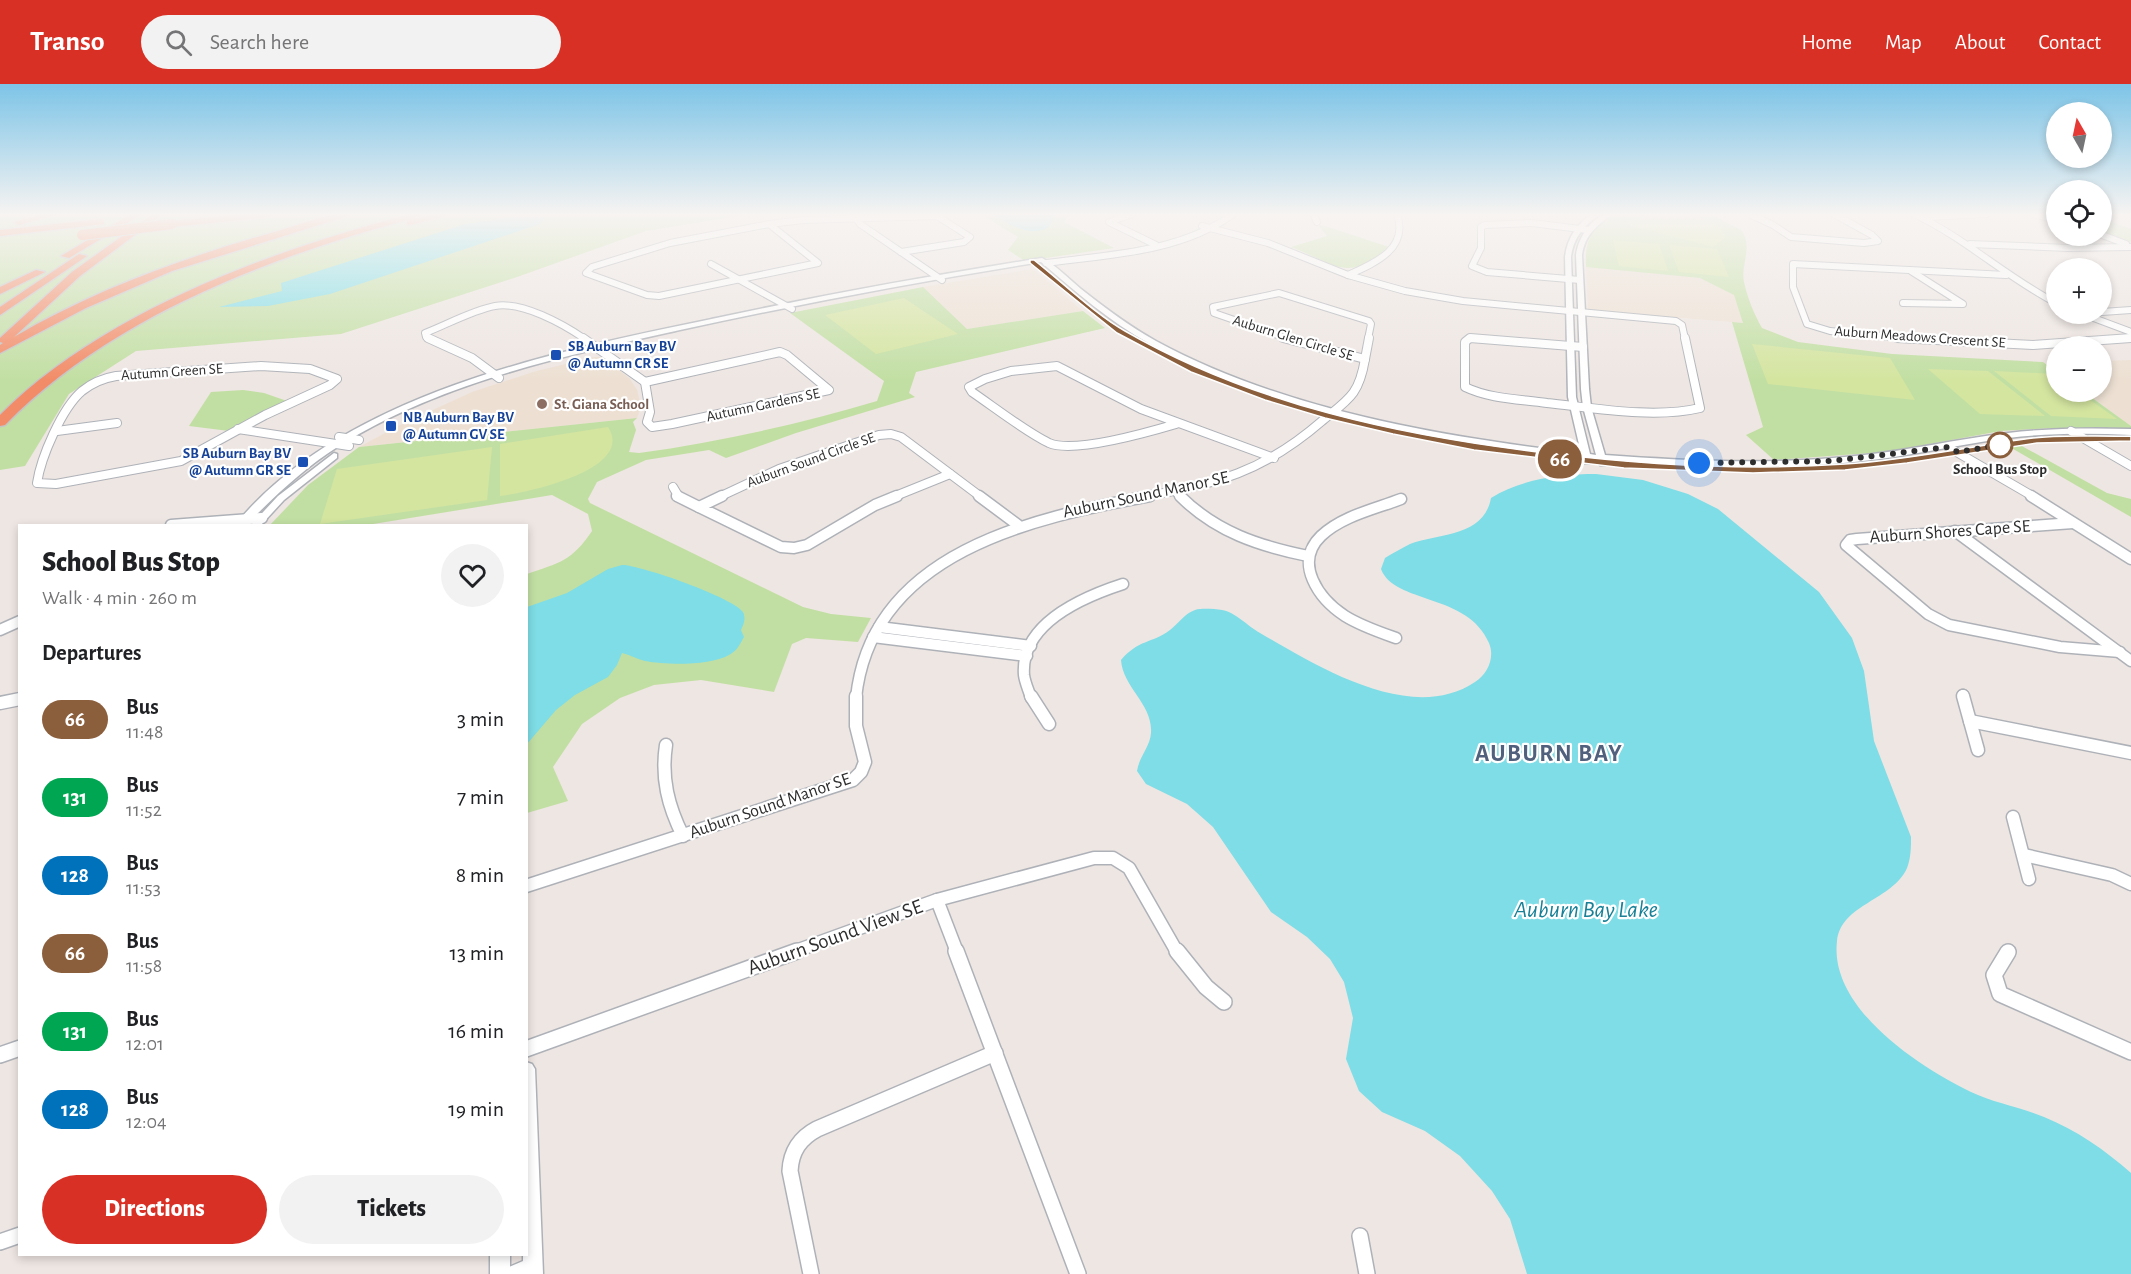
<!DOCTYPE html>
<html lang="en">
<head>
<meta charset="utf-8">
<style>
	:root { --surface:#fff; --page:#f2f2f2; --text:#202124; --muted:#757577; --accent:#d93025 }
	body { margin:0; font-family:"Alegreya Sans",sans-serif; background:var(--page); color:var(--text); height:100vh; display:flex; flex-direction:column; font-size:22px; white-space:nowrap }
	* { box-sizing:border-box; margin:0 }
	p { font-size:20px; color:var(--muted) }
	.icon { flex:none; width:33px; height:33px; fill:none; stroke:currentColor; stroke-width:2; stroke-linecap:round; stroke-linejoin:round }
	.map { position:relative; flex:1; overflow:hidden }
	.panel { position:absolute; left:18px; top:440px; width:510px; height:732px; display:flex; flex-direction:column; background:var(--surface); border-radius:0px; box-shadow:0 3px 9px #0003 }
	.panel>* { flex:none }
	.badge { padding:0 12px; border-radius:20px; font-size:21px; line-height:39px }
	.needle { width:39px; rotate:351deg }
	.tools { position:absolute; left:2046px; top:18px; display:grid; gap:12px }
	.tools a { display:grid; place-items:center; width:66px; height:66px; border-radius:50%; background:var(--surface); box-shadow:0 3px 9px #0003; font-size:30px }
	.you { position:absolute; width:30px; height:30px; margin:-15px; border:4px solid #fff; border-radius:50%; background:#1a73e8; box-shadow:0 0 0 9px #1a73e833 }
	.map>.badge { position:absolute; translate:-50% -50%; box-shadow:0 0 0 3px #fff }
	h2 { padding:0 24px; font-size:22px; line-height:54px }
	.round { display:grid; place-items:center; flex:none; width:63px; height:63px; border-radius:32px; background:var(--page) }
	.head { display:flex; align-items:center; justify-content:space-between; height:102px; padding:0 24px }
	h1 { font-size:28px; font-weight:800; line-height:45px }
	.action { display:flex; gap:12px; margin-top:auto; padding:12px 24px }
	.action a { flex:1; height:69px; border-radius:36px; background:var(--accent); color:#fff; font-size:24px; font-weight:800; line-height:69px; text-align:center }
	.action a+a { background:var(--page); color:var(--text) }
	ul { padding:0; list-style:none }
	li { display:flex; align-items:center; gap:18px; height:78px; padding:0 24px }
	li div { flex:1 }
	li b { display:block; font-size:22px }
	li em { font-style:normal }
	li .badge { min-width:66px; font-weight:700; text-align:center }
	header { display:flex; align-items:center; gap:36px; box-sizing:border-box; height:84px; padding:0 30px; background:var(--accent); color:#fff }
	header strong { font-size:28px }
	nav { display:flex; gap:33px; margin-inline-start:auto; font-size:21px }
	.search { width:420px; height:54px; background:var(--page); display:flex; align-items:center; gap:15px; box-sizing:border-box; padding:0 21px; border-radius:33px; color:var(--muted); font-size:22px }
	.map>svg:first-child { display:block }
	.education { fill:#ede0d3 }
	.green { fill:#c2dfa3 }
	.pitch { fill:#d4e5a0 }
	.water { fill:#7edde6 }
	.lines { fill:none; stroke-linecap:round; stroke-linejoin:round }
	.minor-far4-casing { stroke:#aeb2b8; stroke-width:8 }
	.minor-far3-casing { stroke:#aeb2b8; stroke-width:10 }
	.minor-far2-casing { stroke:#aeb2b8; stroke-width:13 }
	.minor-far1-casing { stroke:#aeb2b8; stroke-width:15 }
	.minor-casing { stroke:#aeb2b8; stroke-width:18 }
	.tertiary-casing { stroke:#aeb2b8; stroke-width:3 }
	.motorway-casing { stroke:#c4c4c4; stroke-width:3 }
	.minor-far4 { stroke:#fff; stroke-width:6 }
	.minor-far3 { stroke:#fff; stroke-width:8 }
	.minor-far2 { stroke:#fff; stroke-width:10 }
	.minor-far1 { stroke:#fff; stroke-width:12 }
	.minor { stroke:#fff; stroke-width:15 }
	.tertiary { fill:#fff; fill-rule:evenodd }
	.motorway { fill:#f28c68; fill-rule:evenodd }
	.motorway-bridge-casing { stroke:#c4c4c4; stroke-width:12; stroke-linecap:butt }
	.motorway-bridge { stroke:#f28c68; stroke-width:10 }
	.line { fill:#8b5e3c; stroke:#fff; stroke-width:1.5 }
	.walk { stroke:#2e2e2e; stroke-width:6; stroke-dasharray:0 10.8 }
	.transit-dot { fill:#1a4fb4; stroke:#fff; stroke-width:2 }
	.education-dot { fill:#8d6e63; stroke:#fff; stroke-width:2 }
	.stop-dot { fill:#fff; stroke:#8b5e3c; stroke-width:3 }
	.labels { text-anchor:middle; dominant-baseline:central; stroke-width:4.5; stroke-linejoin:round; paint-order:stroke }
	.far-street-label { font-size:15px; fill:#2e2e2e; stroke:#fff }
	.far-transit-label { font-size:15px; font-weight:bold; fill:#164399; stroke:#fff; text-anchor:start }
	.far-education-label { font-size:15px; font-weight:bold; fill:#785e54; stroke:#fff; text-anchor:start }
	.far-stop-label { font-size:15px; font-weight:bold; fill:#2e2e2e; stroke:#fff }
	.street-label { font-size:18px; fill:#2e2e2e; stroke:#fff }
	.near-street-label { font-size:21px; fill:#2e2e2e; stroke:#fff }
	.district-label { font-size:24px; font-weight:bold; letter-spacing:1.5px; fill:#51607c; stroke:#fff }
	.near-water-label { font-size:24px; font-style:italic; fill:#198197; stroke:#fff }
</style>
</head>
<body>
<header>
<strong>Transo</strong>
<div class="search"><svg class="icon" aria-label="search" viewBox="0 0 24 24"><circle cx="10" cy="10" r="6"/><path d="M15 15l6 6"/></svg>Search here</div>
<nav><a>Home</a><a>Map</a><a>About</a><a>Contact</a></nav>
</header>
<div class="map">
<svg width="2131" height="1190" viewBox="0 0 2131 1190">
	<rect width="100%" height="100%" fill="#eee6e2"/>
	<g class="education">
		<path d="M1586,183L1700,194L1734,211L1743,239L1588,226Z"/>
		<path d="M1033,185L1083,227L967,245L923,203Z"/>
		<path d="M594,273H603L630,295L637,306L641,323L637,334L359,363L398,342L472,308L533,288Z"/>
		<path d="M2131,276V342L2084,308H2102V277Z"/>
	</g>
	<g class="green">
		<path d="M0,130H750L646,147L517,193L341,250L136,267L69,310L25,382L0,386Z"/>
		<path d="M981,130H1070L1064,138L1114,164L1025,177L1008,166L1018,153Z"/>
		<path d="M1616,130H1710L1741,146C1754,162 1740,181 1744,198C1747,213 1755,232 1762,244L1798,258L1892,270L2043,278L2056,288V308H2084L2131,342V345L2052,344L2001,347L1885,368L1774,376L1746,351L1763,343L1732,238L1743,239L1734,211L1700,194L1586,183C1585,154 1591,145 1616,130Z"/>
		<path d="M2102,134L2131,145V158L2102,147Z"/>
		<path d="M1322,141L1389,163C1346,200 1336,180 1291,163L1327,152L1319,142Z"/>
		<path d="M923,203L967,245L1083,227L1105,244L916,288L909,309L915,313L796,349L726,374L709,366L646,376L597,398L588,415L590,419L803,523L831,530L871,534L858,558L806,554L792,560L774,608L701,596L654,601L620,614L582,640L553,683L568,717L527,729V490C559,479 572,477 592,447L588,430L552,411L367,441H270L308,401L359,363L637,334L633,338L636,346L629,368L639,369C720,358 799,340 877,317L884,297L790,229Z"/>
		<path d="M243,306L264,309L287,317L229,347L189,342L211,308Z"/>
		<path d="M2020,361L2107,409L2131,415V433L2008,362Z"/>
	</g>
	<g class="pitch">
		<path d="M1650,130C1669,130 1722,127 1725,154L1713,163L1629,141L1628,138Z"/>
		<path d="M1613,156L1659,160L1668,187L1619,182Z"/>
		<path d="M1669,161L1717,165L1729,193L1679,188Z"/>
		<path d="M904,214L958,250L876,270L825,231Z"/>
		<path d="M1752,260L1890,274L1915,316L1768,300Z"/>
		<path d="M1928,285L1988,287L2045,332L1980,330Z"/>
		<path d="M1994,287L2055,290L2056,308H2079L2117,335L2051,332Z"/>
		<path d="M608,343C636,386 525,409 500,412V360Z"/>
		<path d="M492,363L487,416L320,440L337,385Z"/>
	</g>
	<g class="water">
		<path d="M992,130H1055L1051,133L1053,136L1048,144C1026,153 1011,141 992,130Z"/>
		<path d="M513,133H547L540,140L330,210L268,222L219,223L282,207L281,199L465,140Z"/>
		<path d="M1596,390L1643,396L1688,410L1718,425L1819,508L1852,554L1864,587L1874,657L1911,753C1911,763 1911,774 1907,784C1893,816 1841,820 1837,857C1829,924 1919,983 1971,1008C1994,1019 2020,1023 2044,1033C2076,1046 2105,1066 2131,1089V1190H1527L1510,1135L1492,1107L1460,1072L1425,1047L1382,1028L1359,1007L1346,975L1353,934L1344,898L1330,875L1307,853L1271,828L1213,743L1187,720L1146,700L1137,687C1139,673 1150,663 1151,649C1153,620 1123,604 1121,576C1139,555 1151,560 1170,546C1179,539 1184,530 1195,526C1202,524 1214,525 1222,526C1235,528 1249,543 1260,549C1317,582 1411,641 1475,598C1488,590 1495,573 1489,559C1468,509 1394,520 1381,485L1385,474C1393,469 1402,464 1410,460C1439,449 1484,453 1491,414C1521,395 1561,390 1596,390Z"/>
		<path d="M622,481C641,481 734,514 743,528C746,534 744,540 741,546L744,553C740,560 737,567 729,571C710,582 666,581 645,577C637,575 630,571 622,569L617,581L608,593L575,611L556,626L527,660V523L567,509L608,485Z"/>
	</g>
	<g class="lines">
		<g class="minor-far4-casing">
			<g id="minor-far4">
				<path d="M1132,130L1109,138L1156,161"/>
				<path d="M1313,130L1317,138"/>
				<path d="M1749,130L1773,141L1791,153L1864,159L1878,157L1872,151L1834,130"/>
				<path d="M1914,130C1965,154 2006,193 2056,219"/>
				<path d="M2033,130L2056,136"/>
				<path d="M855,133L860,140L942,196"/>
				<path d="M1925,133L1987,130"/>
				<path d="M769,140L818,179L659,212L647,211L586,189L592,183L670,159Z"/>
				<path d="M769,140L803,136L937,132L970,153L964,158L901,168"/>
				<path d="M1202,142L1268,159L1348,191L1405,207L1463,217L1676,237L1682,241L1685,255"/>
				<path d="M2102,151L2126,160"/>
				<path d="M1970,160L2068,164L2131,163"/>
				<path d="M1046,179C1107,171 1182,168 1233,130"/>
				<path d="M711,180L792,225"/>
				<path d="M1348,191C1375,179 1409,165 1397,130"/>
				<path d="M1580,196L1487,188L1472,182L1481,164V143L1485,141L1532,139L1588,146"/>
				<path d="M1903,219L1963,220L1911,187"/>
				<path d="M2102,228L2131,226"/>
				<path d="M2083,230L2131,248"/>
				<path d="M431,255L426,253L425,249C446,241 473,226 495,222C522,217 563,240 585,255"/>
				<path d="M1289,255L1214,229L1213,223L1279,209L1369,237L1371,240L1368,255"/>
				<path d="M1469,255H1485"/>
				<path d="M1914,255L1830,247L1807,240L1793,203V180L2006,191"/>
				<path d="M2121,255L2131,254"/>
			</g>
		</g>
		<g class="minor-far3-casing">
			<g id="minor-far3">
				<path d="M428,254L472,274L499,294"/>
				<path d="M583,254L645,298"/>
				<path d="M1283,254L1365,275"/>
				<path d="M1897,254L2033,261L2131,254"/>
				<path d="M1583,263L1470,254L1465,258V303C1490,315 1519,315 1547,319C1594,324 1654,335 1700,324L1685,254"/>
				<path d="M780,268L787,271L829,306L672,340L652,343L647,338L650,328L645,298Z"/>
				<path d="M1365,275L1369,254"/>
				<path d="M261,282L310,285L337,295L330,301L265,331L181,377L56,400L37,399C41,373 62,324 82,307C92,299 104,294 116,292Z"/>
				<path d="M1176,340C1149,348 1074,370 1049,359C1026,348 994,323 972,308L969,303L985,295L1011,287L1057,282L1141,325L1274,374"/>
				<path d="M238,345L349,362"/>
				<path d="M57,347L117,339"/>
				<path d="M2071,347L2131,382"/>
				<path d="M339,353L359,356"/>
				<path d="M1948,363L2034,413"/>
				<path d="M673,403L679,413"/>
				<path d="M1175,407L1181,413"/>
				<path d="M719,413L779,385L879,351L891,350L901,353L981,413"/>
				<path d="M893,413L950,390"/>
				<path d="M1142,413C1218,399 1262,389 1322,337C1349,315 1359,311 1365,275"/>
			</g>
		</g>
		<g class="minor-far2-casing">
			<g id="minor-far2">
				<path d="M677,412L699,423"/>
				<path d="M722,412L699,423L781,463L794,464L807,461L875,421L897,412"/>
				<path d="M979,412L1018,441"/>
				<path d="M1180,412C1216,448 1259,462 1308,472"/>
				<path d="M2031,412L2131,475"/>
				<path d="M2073,439L1857,455L1850,456L1846,461L1928,530L1949,541L2060,563L2120,568"/>
				<path d="M171,441L262,434"/>
				<path d="M1955,447L2131,577"/>
				<path d="M879,543L1031,562"/>
				<path d="M0,546L20,537"/>
				<path d="M873,553L1027,572"/>
				<path d="M1396,554C1379,548 1361,542 1345,532C1319,515 1293,479 1321,452C1342,432 1375,425 1401,415"/>
				<path d="M1963,611L1964,614"/>
				<path d="M856,614C871,468 1033,434 1150,412"/>
				<path d="M1031,614C1029,607 1025,599 1024,591C1020,539 1083,513 1123,500"/>
			</g>
		</g>
		<g class="minor-far1-casing">
			<g id="minor-far1">
				<path d="M1031,612L1049,640"/>
				<path d="M1963,612L1978,666"/>
				<path d="M0,619L20,615"/>
				<path d="M1970,637L2131,669"/>
				<path d="M666,661C661,694 668,722 683,752"/>
				<path d="M2013,733L2029,795"/>
				<path d="M2024,771L2112,791L2131,800"/>
				<path d="M526,802L853,696L861,688L865,678L856,642V612"/>
				<path d="M937,816L1094,774H1113L1129,784L1177,868"/>
				<path d="M793,868L937,816L957,868"/>
			</g>
		</g>
		<g class="minor-casing">
			<g id="minor">
				<path d="M956,867L1078,1190"/>
				<path d="M1177,867L1206,903L1224,918"/>
				<path d="M2008,868L1994,891L2000,910L2131,968"/>
				<path d="M526,965L797,867"/>
				<path d="M0,971L20,964"/>
				<path d="M1360,1152L1367,1190"/>
				<path d="M0,1158L20,1151"/>
				<path d="M512,1190L533,1181"/>
				<path d="M811,1190L790,1087C791,1067 800,1054 817,1045L995,969"/>
			</g>
		</g>
		<g class="tertiary-casing">
			<g id="tertiary">
				<path d="M1592,130H1599C1584,143 1574,152 1571,173L1576,313L1590,370L1596,371L1583,323L1581,305L1576,171C1578,154 1593,129 1612,130C1597,142 1585,150 1582,171L1589,305L1591,323L1605,371C1688,377 1773,381 1855,372C1907,367 1957,355 2008,349C2049,344 2090,344 2131,345V351C2090,349 2049,349 2008,354C1956,361 1906,373 1854,378C1772,386 1689,383 1607,377L1606,381H1600L1598,376H1591L1590,379H1584L1582,375C1441,358 1274,329 1150,260C1110,238 1075,207 1041,178C920,197 800,220 680,246C564,272 441,298 339,362C304,384 275,412 246,441H235C344,308 561,266 721,233C828,210 935,191 1042,174C1056,181 1069,195 1081,205C1105,224 1129,242 1156,257C1281,325 1440,353 1581,369L1568,313L1565,173C1567,154 1577,140 1592,130Z"/>
				<path d="M334,369L337,370V374L284,416L261,441H251L278,412Z"/>
				<path d="M526,978L532,980L535,985L543,1190H523V1170H526Z"/>
				<rect x="490" y="1170" width="20" height="20"/>
			</g>
		</g>
		<g class="motorway-casing">
			<g id="motorway">
				<path d="M42,130H57L19,141L14,138Z"/>
				<path d="M131,130H142L69,174L61,172Z"/>
				<path d="M153,130H163L80,192L14,253C96,205 186,173 278,147C302,140 329,128 354,130L172,187L86,224L0,269V261L3,259L0,258V254L72,188Z"/>
				<path d="M245,130H274L269,133L172,143L167,140L172,137Z"/>
				<path d="M411,130H425L413,135L436,130H452L410,141L407,140V136C266,174 108,235 5,341L0,342V331C103,228 272,166 411,130Z"/>
				<path d="M101,135L104,136V140L0,152V146Z"/>
				<path d="M79,170L87,172L0,231V223Z"/>
				<path d="M36,186L45,188L0,210V203Z"/>
			</g>
		</g>
		<use href="#minor-far4" class="minor-far4"/>
		<use href="#minor-far3" class="minor-far3"/>
		<use href="#minor-far2" class="minor-far2"/>
		<use href="#minor-far1" class="minor-far1"/>
		<use href="#minor" class="minor"/>
		<use href="#tertiary" class="tertiary"/>
		<use href="#motorway" class="motorway"/>
		<g class="motorway-bridge-casing">
			<path id="motorway-bridge" d="M82,151L172,140"/>
		</g>
		<use href="#motorway-bridge" class="motorway-bridge"/>
	</g>
	<linearGradient id="sky" x2="0" y2="1"><stop stop-color="#7dc4e7"/><stop offset="0.44" stop-color="#f7f4f2"/><stop offset="1" stop-color="#f7f4f2" stop-opacity="0"/></linearGradient>
	<rect width="2131" height="296" fill="url(#sky)"/>
	<path class="line" d="M1030,176H1034C1062,198 1096,231 1125,247C1254,321 1401,352 1547,369C1646,381 1746,387 1845,380C1909,376 1971,362 2033,354C2065,350 2099,353 2131,352V357L2037,359L1907,379L1845,386L1753,389L1624,384L1474,366L1393,350L1325,334L1265,316L1191,288L1117,249L1030,179Z"/>
	<g class="lines">
		<path class="walk" d="M1699,379L1832,377L1948,363L1958,368L2005,360L2000,361"/>
	</g>
	<g class="transit-dot">
		<rect x="550" y="265" width="12" height="12" rx="3"/>
		<rect x="385" y="336" width="12" height="12" rx="3"/>
		<rect x="297" y="372" width="12" height="12" rx="3"/>
	</g>
	<circle class="education-dot" cx="542" cy="320" r="6"/>
	<circle class="stop-dot" cx="2000" cy="361" r="12"/>
	<g class="labels">
		<g class="far-street-label">
			<text transform="translate(1920 253) rotate(4)">Auburn Meadows Crescent SE</text>
			<text transform="translate(1293 254) rotate(17)">Auburn Glen Circle SE</text>
			<text transform="translate(172 288) rotate(-4)">Autumn Green SE</text>
			<text transform="translate(763 321) rotate(-12)">Autumn Gardens SE</text>
			<text transform="translate(811 376) rotate(-20)">Auburn Sound Circle SE</text>
		</g>
		<g class="far-transit-label">
			<text x="568" y="262">SB Auburn Bay BV<tspan x="568" dy="17">@ Autumn CR SE</tspan></text>
			<text x="403" y="333">NB Auburn Bay BV<tspan x="403" dy="17">@ Autumn GV SE</tspan></text>
			<text x="291" y="369" text-anchor="end">SB Auburn Bay BV<tspan x="291" dy="17">@ Autumn GR SE</tspan></text>
		</g>
		<g class="far-education-label">
			<text x="554" y="320">St. Giana School</text>
		</g>
		<g class="far-stop-label">
			<text x="2000" y="385">School Bus Stop</text>
		</g>
		<g class="street-label">
			<text transform="translate(1146 411) rotate(-12)">Auburn Sound Manor SE</text>
			<text transform="translate(1950 448) rotate(-4)">Auburn Shores Cape SE</text>
			<text transform="translate(770 722) rotate(-19)">Auburn Sound Manor SE</text>
		</g>
		<g class="near-street-label">
			<text transform="translate(835 853) rotate(-20)">Auburn Sound View SE</text>
		</g>
		<g class="district-label">
			<text x="1549" y="670">AUBURN BAY</text>
		</g>
		<g class="near-water-label">
			<text x="1586" y="826">Auburn Bay Lake</text>
		</g>
	</g>
</svg>
<div class="tools">
<a><svg class="needle" viewBox="-14 -14 28 28"><path d="M0-13l5 13h-10z" fill="#e53935"/><path d="M0 13l5-13h-10z" fill="#757577"/></svg></a>
<a><svg class="icon" aria-label="locate" viewBox="0 0 24 24"><circle cx="12" cy="12" r="6"/><path d="M12 2v4M12 18v4M2 12h4M18 12h4"/></svg></a>
<a>+</a>
<a>−</a>
</div>
<div class="you" style="left:1699px;top:379px"></div>
<b class="badge" style="left:1560px;top:375px;background:#8b5e3c;color:#fff">66</b>
<section class="panel">
<div class="head"><div><h1>School Bus Stop</h1><p>Walk · 4 min · 260 m</p></div><a class="round"><svg class="icon" aria-label="heart" viewBox="0 0 24 24"><path d="M12 20l-8-8c-3-5 5-10 8-4 3-6 11-1 8 4z"/></svg></a></div>
<h2>Departures</h2>
<ul>
<li><span class="badge" style="background:#8b5e3c;color:#fff">66</span><div><b>Bus</b><p>11:48</p></div><em>3 min</em></li>
<li><span class="badge" style="background:#00a651;color:#fff">131</span><div><b>Bus</b><p>11:52</p></div><em>7 min</em></li>
<li><span class="badge" style="background:#0072bc;color:#fff">128</span><div><b>Bus</b><p>11:53</p></div><em>8 min</em></li>
<li><span class="badge" style="background:#8b5e3c;color:#fff">66</span><div><b>Bus</b><p>11:58</p></div><em>13 min</em></li>
<li><span class="badge" style="background:#00a651;color:#fff">131</span><div><b>Bus</b><p>12:01</p></div><em>16 min</em></li>
<li><span class="badge" style="background:#0072bc;color:#fff">128</span><div><b>Bus</b><p>12:04</p></div><em>19 min</em></li>
</ul>
<div class="action"><a>Directions</a><a>Tickets</a></div>
</section>
</div>
</body>
</html>
